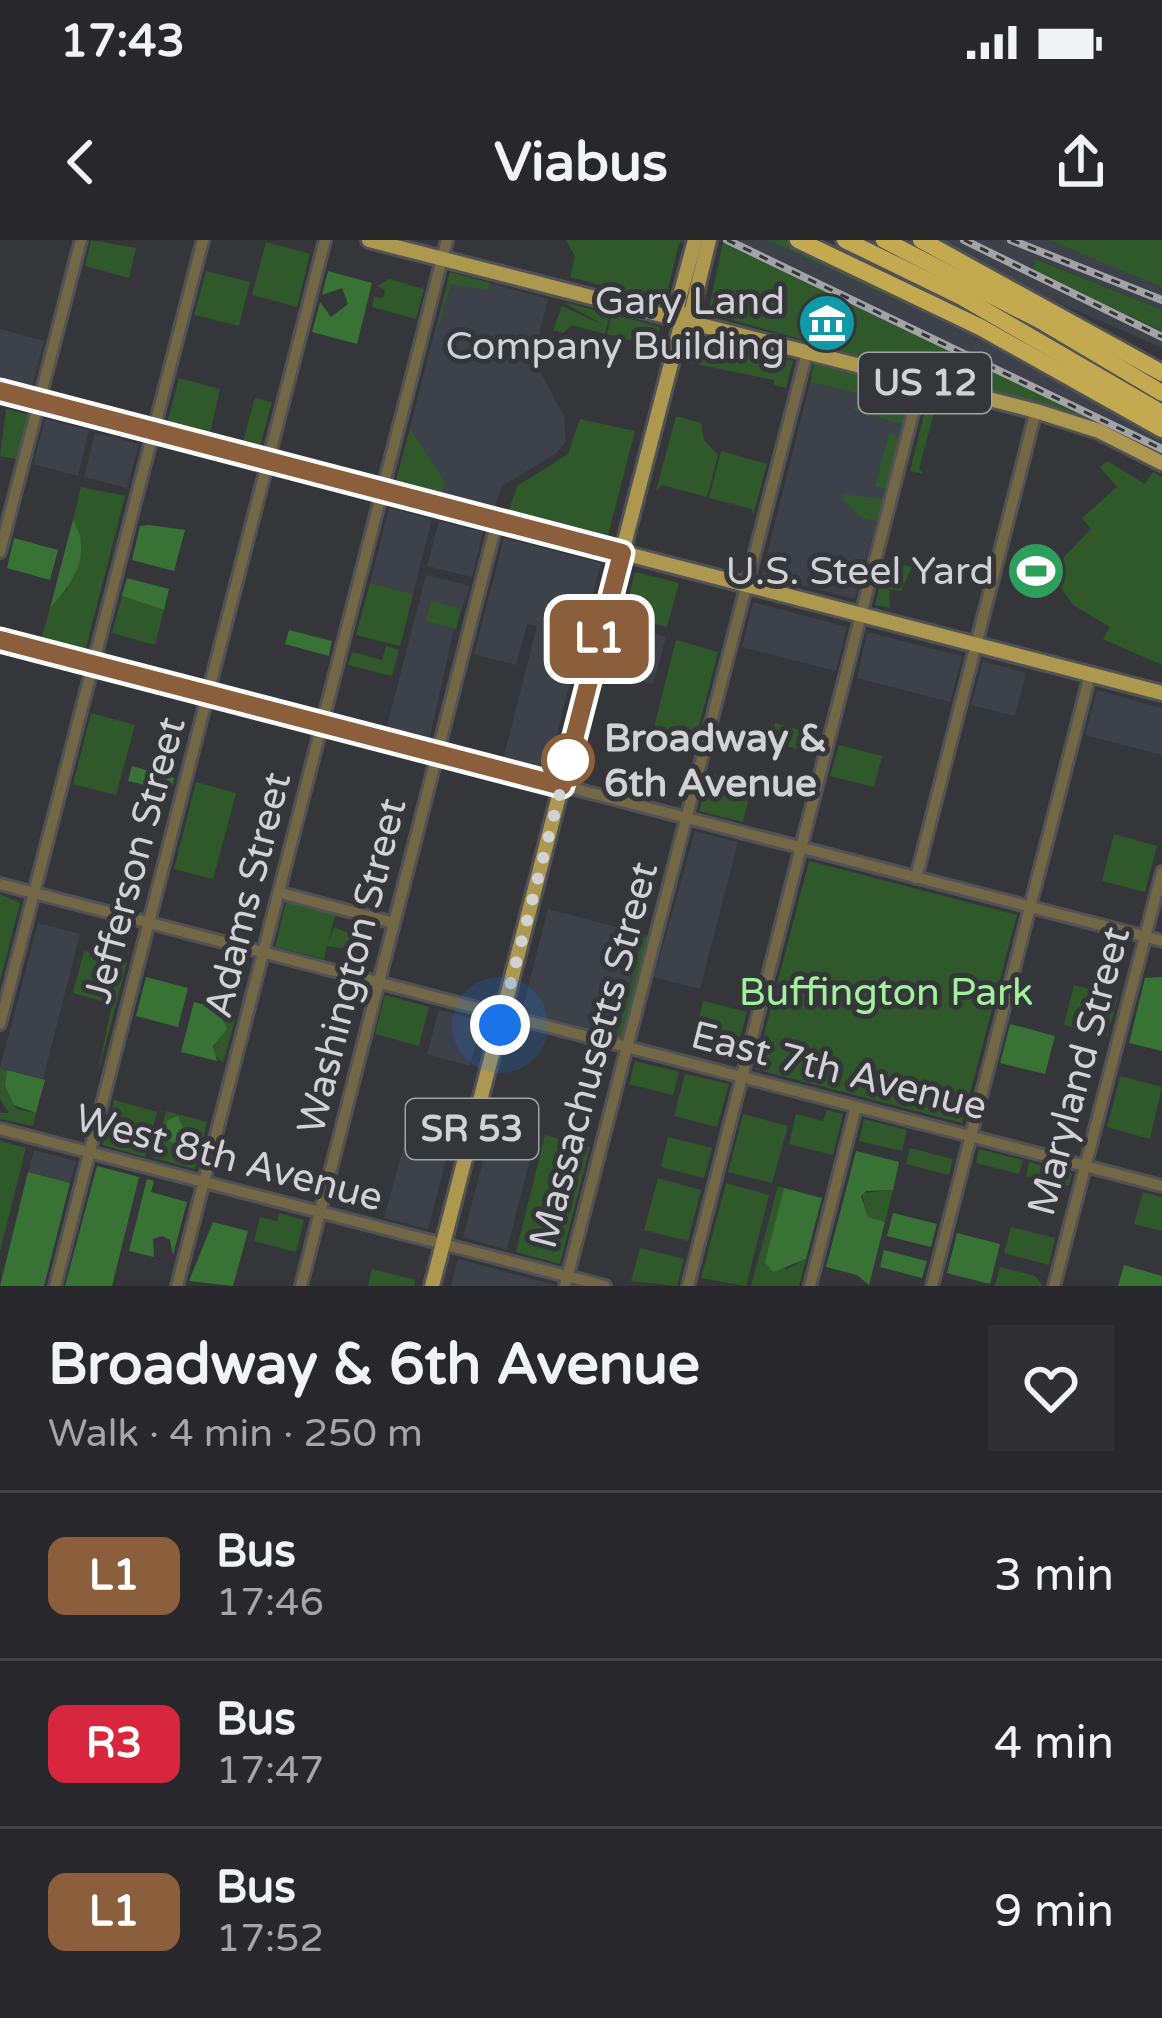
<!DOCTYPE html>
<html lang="en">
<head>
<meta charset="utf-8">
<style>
	:root { --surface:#28282c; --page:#303034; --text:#f1f3f6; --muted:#a5a6a9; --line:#444448 }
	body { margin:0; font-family:"Varela Round",sans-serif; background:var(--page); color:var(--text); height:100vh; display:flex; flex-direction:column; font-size:45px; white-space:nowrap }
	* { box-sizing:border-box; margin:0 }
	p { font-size:39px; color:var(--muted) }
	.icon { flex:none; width:66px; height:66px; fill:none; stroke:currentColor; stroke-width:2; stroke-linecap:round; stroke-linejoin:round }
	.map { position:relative; height:1046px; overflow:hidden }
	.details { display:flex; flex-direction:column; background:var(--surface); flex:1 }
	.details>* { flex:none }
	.badge { padding:0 24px; border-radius:18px; font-size:42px; line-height:78px }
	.you { position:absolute; width:60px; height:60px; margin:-30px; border:9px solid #fff; border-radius:50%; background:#1a73e8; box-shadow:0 0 0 18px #1a73e833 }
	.map>.badge { position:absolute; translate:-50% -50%; box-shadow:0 0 0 6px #fff }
	.round { display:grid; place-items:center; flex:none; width:126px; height:126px; border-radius:0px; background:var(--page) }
	.headline { display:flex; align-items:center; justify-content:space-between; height:204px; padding:0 48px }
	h1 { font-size:57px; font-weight:800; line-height:90px }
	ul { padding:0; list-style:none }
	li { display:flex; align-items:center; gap:36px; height:168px; padding:0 48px; border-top:3px solid var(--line) }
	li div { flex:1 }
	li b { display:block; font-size:45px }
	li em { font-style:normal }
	li .badge { min-width:132px; font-weight:700; text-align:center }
	.status { display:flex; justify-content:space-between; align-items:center; height:84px; padding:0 60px; background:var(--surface); direction:ltr }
	.status svg { height:33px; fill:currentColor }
	header { display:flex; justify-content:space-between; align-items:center; height:156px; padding:0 48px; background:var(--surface); font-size:54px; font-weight:800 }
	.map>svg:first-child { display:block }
	.built { fill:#3d414a }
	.green { fill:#2f592b }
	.forest { fill:#387234 }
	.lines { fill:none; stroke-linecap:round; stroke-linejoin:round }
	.minor-casing { stroke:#515256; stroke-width:16 }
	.major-casing { stroke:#515256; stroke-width:20 }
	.highway-casing { stroke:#515256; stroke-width:22 }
	.minor { stroke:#726846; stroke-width:10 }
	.major { stroke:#ac984f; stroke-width:14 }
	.highway { stroke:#c3aa51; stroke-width:16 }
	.rail-casing { stroke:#a2a3a5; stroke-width:8 }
	.rail { stroke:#35363a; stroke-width:3; stroke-dasharray:9; stroke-linecap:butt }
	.line-casing { stroke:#fff; stroke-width:27 }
	.line { stroke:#8b5e3c; stroke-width:18 }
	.walk { stroke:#d1d2d4; stroke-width:12; stroke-dasharray:0 21.6 }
	.stop-dot { fill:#fff; stroke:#8b5e3c; stroke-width:6 }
	.labels { text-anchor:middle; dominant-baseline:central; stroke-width:10; stroke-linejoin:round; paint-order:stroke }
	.shield { fill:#35363a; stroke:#a2a3a6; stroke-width:3 }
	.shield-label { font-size:36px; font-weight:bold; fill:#d1d2d4 }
	.poi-label { font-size:39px; fill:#d1d2d4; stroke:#35363a; text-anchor:end }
	.stop-label { font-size:39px; font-weight:bold; fill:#d1d2d4; stroke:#35363a; text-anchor:start }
	.street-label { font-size:39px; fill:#d1d2d4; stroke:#35363a }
	.park-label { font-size:39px; fill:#a1f39a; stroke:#35363a }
</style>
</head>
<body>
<div class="status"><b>17:43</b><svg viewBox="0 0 49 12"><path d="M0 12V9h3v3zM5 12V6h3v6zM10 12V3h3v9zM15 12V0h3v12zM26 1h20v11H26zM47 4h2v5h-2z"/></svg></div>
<header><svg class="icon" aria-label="back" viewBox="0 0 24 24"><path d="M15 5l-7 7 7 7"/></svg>Viabus<svg class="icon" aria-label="share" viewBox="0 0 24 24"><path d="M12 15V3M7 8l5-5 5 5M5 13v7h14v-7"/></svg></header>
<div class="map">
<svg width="1162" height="1046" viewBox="0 0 1162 1046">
	<rect width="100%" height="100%" fill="#35363a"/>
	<g class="built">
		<path d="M725,0H768L1048,131L1162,194V216L724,5Z"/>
		<path d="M934,0H1048L1162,47V70L1037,19L1034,31L1162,91V108L1030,50Z"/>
		<path d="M450,32L548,59L533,119L564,176L566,202L555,214L502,246L495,266L396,241Z"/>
		<path d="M0,89L44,101L32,146L0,138Z"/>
		<path d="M814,126L913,152L855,359L762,335Z"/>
		<path d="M45,179L89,190L78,236L33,224Z"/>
		<path d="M95,193L139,204L127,248L84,237Z"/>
		<path d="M389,268L432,279L413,354L370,343Z"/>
		<path d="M439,281L483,292L472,337L427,326Z"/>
		<path d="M504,298L601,323L547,532L503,520L537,386L527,384L516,425L474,414Z"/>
		<path d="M426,335L470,346L452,397L429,501L386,490Z"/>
		<path d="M753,362L847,387L836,431L742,407Z"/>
		<path d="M621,385L666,397L653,444L609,433Z"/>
		<path d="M867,392L962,416L950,462L857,438Z"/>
		<path d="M983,421L1026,433L1015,476L971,465Z"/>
		<path d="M1097,450L1162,468V515L1085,495Z"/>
		<path d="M709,532L752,543L748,561L705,550Z"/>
		<path d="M695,591L738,602L700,749L654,737Z"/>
		<path d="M548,669L646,695L618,796L522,771Z"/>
		<path d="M38,683L80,694L43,839L0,828Z"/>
		<path d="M439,770L482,781L470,826L427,814Z"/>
		<path d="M497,868L540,879L507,1010L463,997Z"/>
		<path d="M410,883L453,894L428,989L384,978Z"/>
		<path d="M34,910L76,921L70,943L28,932Z"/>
		<path d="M458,1019L555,1045L554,1046H451Z"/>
	</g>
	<g class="green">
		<path d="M91,0L136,8L129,38L85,26Z"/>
		<path d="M566,0H686L679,3L665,62L570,37L575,16Z"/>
		<path d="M768,0H791L1048,131Z"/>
		<path d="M1048,0H1162V47Z"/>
		<path d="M266,2L310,14L297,67L252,55Z"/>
		<path d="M723,3L1097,180L1096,183L708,73Z"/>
		<path d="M1036,19L1162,70V91L1033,30Z"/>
		<path d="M206,31L250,42L239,86L194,75Z"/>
		<path d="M450,32L490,43L488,50L451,44L434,100Z"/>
		<path d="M389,39L424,49L416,79L372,67L374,57L383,58L385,50L377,46Z"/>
		<path d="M563,62L610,74L605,94L572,85L563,93L553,90L562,66L605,86Z"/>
		<path d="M612,74L660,87L653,118L641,103L607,94Z"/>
		<path d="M708,76L918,132L705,79Z"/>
		<path d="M696,96L793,121L786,148L774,145V140L691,123Z"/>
		<path d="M813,124L912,148L905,185L852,169L862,164L861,154L811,142Z"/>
		<path d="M179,138L220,149L210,193L167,182Z"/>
		<path d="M255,158L272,162L260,206L243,201Z"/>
		<path d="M926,166L935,169L919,229L924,234L910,231Z"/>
		<path d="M6,169L30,175L16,219L0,216Z"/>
		<path d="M676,176L701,183L704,200L718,215L707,257L662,245L656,251Z"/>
		<path d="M580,179L635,191L608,295L509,270L517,246L568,214Z"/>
		<path d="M410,189L445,242L442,252L396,241Z"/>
		<path d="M889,193L901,198L886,249L875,246Z"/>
		<path d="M721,211L767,224L753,276L752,269L709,258Z"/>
		<path d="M1107,221L1145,244L1153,232L1162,237V425L1103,399L1110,387L1073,365L1058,344L1062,319L1091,289L1082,278L1117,247L1100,227Z"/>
		<path d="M81,247L125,256L85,412L41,400L50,368L67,350L79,291L73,280Z"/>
		<path d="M844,254L884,259L880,282L862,278L843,260Z"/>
		<path d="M886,321L888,330L898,333L904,325L912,327L901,351L889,349L890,368L875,365Z"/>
		<path d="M635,332L679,343L667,387L624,376Z"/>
		<path d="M370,343L413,354L400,406L356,395Z"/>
		<path d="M122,356L164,370L155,405L112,393Z"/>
		<path d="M431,361L461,369L456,389L426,381Z"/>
		<path d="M676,400L718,412L695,502L653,491Z"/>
		<path d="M386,406L399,410L392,436L348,425L352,412L382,420Z"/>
		<path d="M91,473L135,485L116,555L73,544Z"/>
		<path d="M775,483L819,495L814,513L770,502Z"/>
		<path d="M839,505L882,516L874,547L830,536Z"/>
		<path d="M196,542L236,553L213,639L174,629Z"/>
		<path d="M705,550L748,561L743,582L699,571Z"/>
		<path d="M1114,594L1157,606L1145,652L1102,641Z"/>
		<path d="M809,621L1017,675L962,883L755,829Z"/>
		<path d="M0,654L20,663L0,741Z"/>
		<path d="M286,662L335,675L328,704L334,687L357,696L353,710L327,706L324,719L275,707Z"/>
		<path d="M649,695L622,797L577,789L574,785L618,795L643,699Z"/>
		<path d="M84,711L127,722L97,837L112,764L73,753Z"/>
		<path d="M1074,745L1118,757L1107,797L1064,785Z"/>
		<path d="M385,755L429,767L419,806L375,794Z"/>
		<path d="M703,761L747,772L739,802L696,791Z"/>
		<path d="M217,768L237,773L223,823L214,815Z"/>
		<path d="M635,821L679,832L673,855L629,844Z"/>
		<path d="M0,828L7,830L5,846L16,869L36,873L33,886L0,879V873H9L0,859Z"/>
		<path d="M685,834L729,844L717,887L674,876Z"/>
		<path d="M1120,836L1162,847L1150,899L1107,887Z"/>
		<path d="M114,860L157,872L145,917L102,905Z"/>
		<path d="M827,870L843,874L833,915L789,904L796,874L823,881Z"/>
		<path d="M166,871L207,882L204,895L184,891L179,909L199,913L195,929L153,918Z"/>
		<path d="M743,874L788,886L772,943L728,932Z"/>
		<path d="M864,879L907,890L902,911L859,901Z"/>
		<path d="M545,895L590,907L560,1024L516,1012Z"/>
		<path d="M668,897L712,908L704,938L661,927Z"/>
		<path d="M0,901L26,908L0,1011Z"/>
		<path d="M910,908L953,919L949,935L906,924Z"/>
		<path d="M979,909L1023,920L1019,934L976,923Z"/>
		<path d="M1029,922L1072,933L1069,946L1026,936Z"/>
		<path d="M658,938L701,950L688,1001L644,990Z"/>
		<path d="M726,943L769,955L746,1046L701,1038Z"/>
		<path d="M778,946L784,948L769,1011L786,1030L806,1019L799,1046H751Z"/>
		<path d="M893,950L885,982L868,978L862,953Z"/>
		<path d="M1143,952L1162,957V991L1134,984Z"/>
		<path d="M279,973L304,980L296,1012L254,1001L260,977L277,981Z"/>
		<path d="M1011,987L1055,998L1049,1025L1004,1013Z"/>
		<path d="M640,1008L684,1019L677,1046L631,1041Z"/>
		<path d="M1000,1027L1035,1036L1043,1046H995Z"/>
		<path d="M372,1029L415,1040L414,1046H368Z"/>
	</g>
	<g class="forest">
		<path d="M328,31L372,43L357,104L312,92L320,62L331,77L348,64L342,48L322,55Z"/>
		<path d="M73,280C93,312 73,344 50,368Z"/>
		<path d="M149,285L185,290L174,331L132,320L140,286Z"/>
		<path d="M14,298L58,310L50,340L7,328Z"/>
		<path d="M127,338L169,349L164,370L122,356Z"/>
		<path d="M289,390L332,401L329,416L285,404Z"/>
		<path d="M132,526L174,538L171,551L128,541Z"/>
		<path d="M146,737L188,748L178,787L136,776Z"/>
		<path d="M1162,737V811L1129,803L1145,738Z"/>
		<path d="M194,762L217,768L227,789L213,806L217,821L181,812Z"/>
		<path d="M1010,784L1055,796L1045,834L1000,823Z"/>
		<path d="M7,830L45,840L36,873L14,865L5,846Z"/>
		<path d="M178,876L184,891L204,895L199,913L169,901L166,881Z"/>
		<path d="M856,911L899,922L893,950L866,951L861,956L868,977L885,982L869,1045L857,1035L826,1027Z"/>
		<path d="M97,926L139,937L112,1046H65Z"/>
		<path d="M28,932L70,943L44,1046H0Z"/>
		<path d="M147,939L154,941L151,952L187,962L173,1015L170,1000L162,996L153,999L154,1017L129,1011Z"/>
		<path d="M784,948L822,958L806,1019L773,1032L765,1022Z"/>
		<path d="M893,973L937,984L931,1007L887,996Z"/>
		<path d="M213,982L248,991L233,1046L189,1041Z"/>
		<path d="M957,993L1000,1004L990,1044L947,1033Z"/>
		<path d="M884,1010L927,1021L922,1038L880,1027Z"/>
		<path d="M1124,1025L1162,1036V1046H1118Z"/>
	</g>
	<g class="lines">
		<g class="minor-casing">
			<g id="minor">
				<path d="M0,312L81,0"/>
				<path d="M0,400L1162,701"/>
				<path d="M916,638L1036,171"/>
				<path d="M0,644L1162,946"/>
				<path d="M281,653L394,683"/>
				<path d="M0,784L203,0"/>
				<path d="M0,889L605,1046"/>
				<path d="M55,1046L325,0"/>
				<path d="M177,1046L447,0"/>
				<path d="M301,1046L497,281"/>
				<path d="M565,1046L807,112"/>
				<path d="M688,1046L921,142"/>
				<path d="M810,1046L856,867"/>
				<path d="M932,1046L1090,435"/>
				<path d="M1054,1046L1162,632"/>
			</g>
		</g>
		<g class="major-casing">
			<g id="major">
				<path d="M369,0L1036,171L1099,191L1162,223"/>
				<path d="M682,81L677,67L695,0"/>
				<path d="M0,151L1162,453"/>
				<path d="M432,1046L682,81L692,70L709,0"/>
			</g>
		</g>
		<g class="highway-casing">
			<g id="highway">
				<path d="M798,0L980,87L1162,189"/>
				<path d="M845,0L962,57L1162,173"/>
				<path d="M884,0L1041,81L1162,153"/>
				<path d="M921,0L1162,133"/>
			</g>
		</g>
		<use href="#minor" class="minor"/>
		<use href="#major" class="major"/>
		<use href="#highway" class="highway"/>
		<g class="rail-casing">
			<g id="rail">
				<path d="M727,0L1162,209"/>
				<path d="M964,0L1162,97"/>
				<path d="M1011,0L1162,60"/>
			</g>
		</g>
		<use href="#rail" class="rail"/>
	</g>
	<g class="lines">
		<g class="line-casing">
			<path id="line" d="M0,151L622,313L562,546L0,400"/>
		</g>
		<use href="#line" class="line"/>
		<path class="walk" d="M500,785L571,510L568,520"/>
	</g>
	<defs>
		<g id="museum-disc" transform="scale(3)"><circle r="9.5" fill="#0f9aa8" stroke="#35363a"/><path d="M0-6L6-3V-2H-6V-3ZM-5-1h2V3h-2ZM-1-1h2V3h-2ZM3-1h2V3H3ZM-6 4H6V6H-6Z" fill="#fff"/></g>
		<g id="stadium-disc" transform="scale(3)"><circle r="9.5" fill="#2e9e5b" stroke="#35363a"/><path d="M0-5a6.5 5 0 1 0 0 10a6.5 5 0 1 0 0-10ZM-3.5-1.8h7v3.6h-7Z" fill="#fff"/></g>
	</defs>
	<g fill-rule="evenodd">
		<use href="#museum-disc" x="827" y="83"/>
		<use href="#stadium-disc" x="1036" y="331"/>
	</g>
	<circle class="stop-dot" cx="568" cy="520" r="24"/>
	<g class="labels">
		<g class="shield">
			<rect x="859" y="113" width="132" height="60" rx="9"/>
			<rect x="406" y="859" width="132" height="60" rx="9"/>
		</g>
		<g class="shield-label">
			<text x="925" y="143">US 12</text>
			<text x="472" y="889">SR 53</text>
		</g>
		<g class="poi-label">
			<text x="785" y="61">Gary Land<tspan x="785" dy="45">Company Building</tspan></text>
			<text x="994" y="331">U.S. Steel Yard</text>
		</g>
		<g class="stop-label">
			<text x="604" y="498">Broadway &amp;<tspan x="604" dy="45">6th Avenue</tspan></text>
		</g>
		<g class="street-label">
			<text transform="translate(135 620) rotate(-75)">Jefferson Street</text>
			<text transform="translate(248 655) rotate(-76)">Adams Street</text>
			<text transform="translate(352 726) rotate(-76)">Washington Street</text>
			<text transform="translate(594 815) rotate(-75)">Massachusetts Street</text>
			<text transform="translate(839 831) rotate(14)">East 7th Avenue</text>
			<text transform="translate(1079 831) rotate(-75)">Maryland Street</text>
			<text transform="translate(229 918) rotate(15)">West 8th Avenue</text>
		</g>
		<g class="park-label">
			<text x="886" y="752">Buffington Park</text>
		</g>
	</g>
</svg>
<div class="you" style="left:500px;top:785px"></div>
<b class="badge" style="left:599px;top:399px;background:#8b5e3c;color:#fff">L1</b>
</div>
<section class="details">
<div class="headline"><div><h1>Broadway &amp; 6th Avenue</h1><p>Walk · 4 min · 250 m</p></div><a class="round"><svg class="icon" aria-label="heart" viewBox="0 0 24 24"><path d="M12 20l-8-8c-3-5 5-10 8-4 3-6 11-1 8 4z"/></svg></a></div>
<ul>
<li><span class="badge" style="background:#8b5e3c;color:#fff">L1</span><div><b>Bus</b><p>17:46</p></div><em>3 min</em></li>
<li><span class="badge" style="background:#d7263d;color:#fff">R3</span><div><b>Bus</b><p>17:47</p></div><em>4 min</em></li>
<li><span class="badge" style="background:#8b5e3c;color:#fff">L1</span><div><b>Bus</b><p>17:52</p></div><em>9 min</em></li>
</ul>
</section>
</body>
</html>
